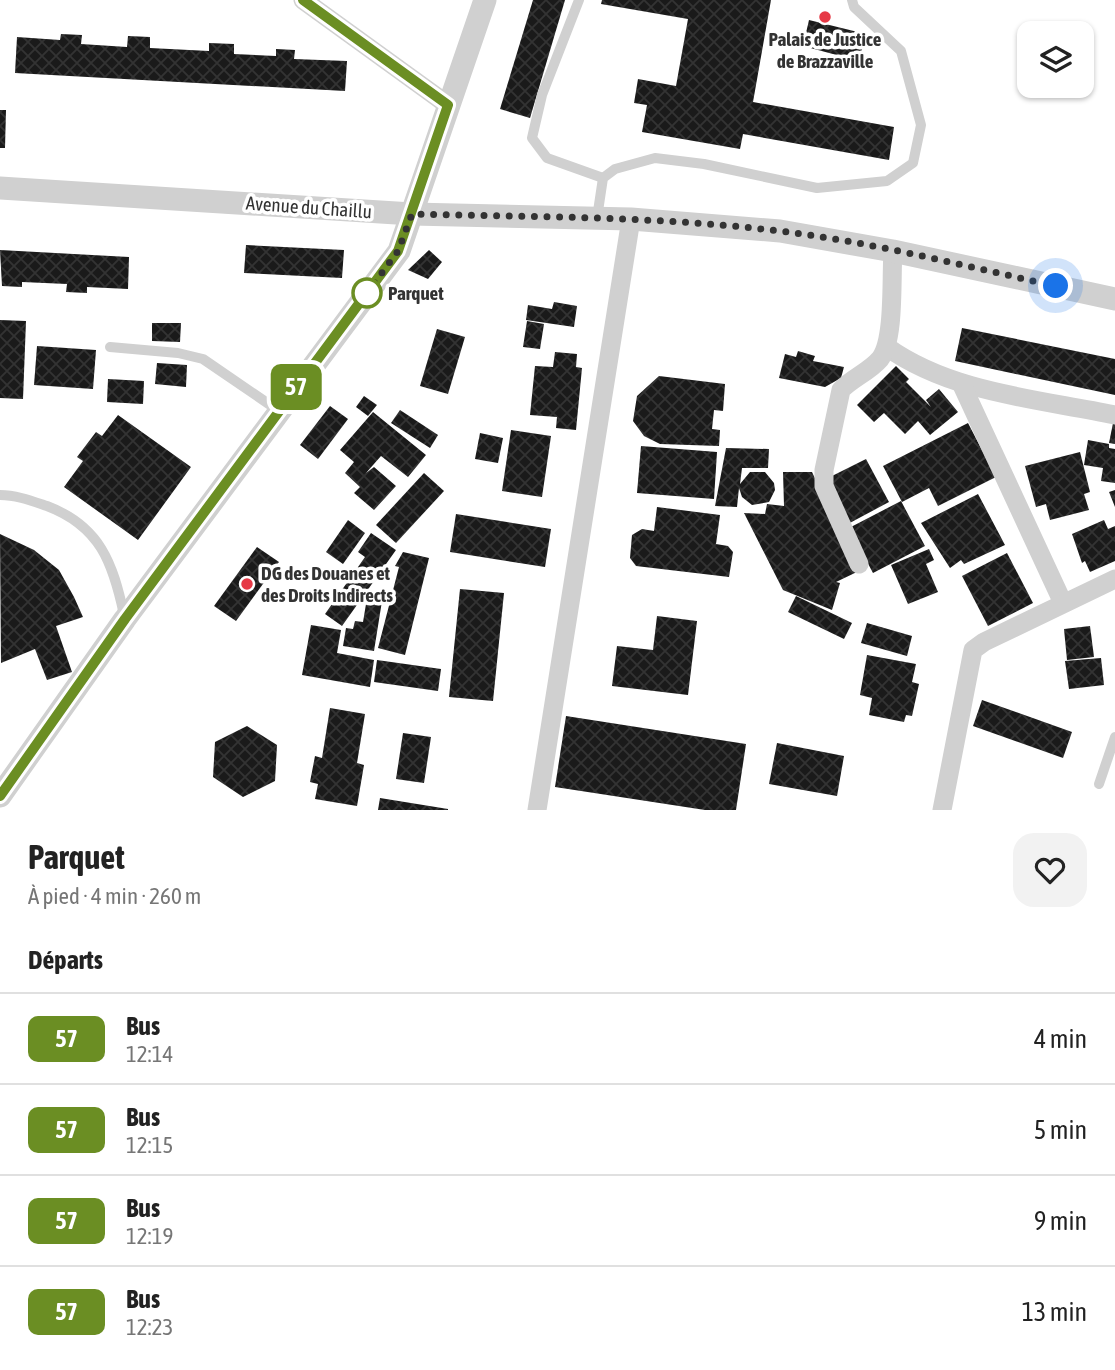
<!DOCTYPE html>
<html lang="fr">
<head>
<meta charset="utf-8">
<style>
	:root { --surface:#fff; --page:#f2f2f2; --text:#222; --muted:#767676; --line:#e0e0e0 }
	body { margin:0; font-family:"Asap Condensed",sans-serif; background:var(--page); color:var(--text); height:100vh; display:flex; flex-direction:column; font-size:26px; white-space:nowrap }
	* { box-sizing:border-box; margin:0 }
	p { font-size:23px; color:var(--muted) }
	.icon { flex:none; width:38px; height:38px; fill:none; stroke:currentColor; stroke-width:2; stroke-linecap:round; stroke-linejoin:round }
	.map { position:relative; height:810px; overflow:hidden }
	.details { display:flex; flex-direction:column; background:var(--surface); flex:1 }
	.details>* { flex:none }
	.badge { padding:0 14px; border-radius:10px; font-size:24px; line-height:46px }
	.fabs { position:absolute; left:1017px; top:21px; display:grid; gap:14px }
	.fabs a { display:grid; place-items:center; width:77px; height:77px; border-radius:14px; background:var(--surface); box-shadow:0 2px 5px #0004; font-size:35px }
	.you { position:absolute; width:35px; height:35px; margin:-18px; border:5px solid #fff; border-radius:50%; background:#1a73e8; box-shadow:0 0 0 10px #1a73e833 }
	.map>.badge { position:absolute; translate:-50% -50%; box-shadow:0 0 0 4px #fff }
	h2 { padding:0 28px; font-size:26px; line-height:63px }
	.round { display:grid; place-items:center; flex:none; width:74px; height:74px; border-radius:21px; background:var(--page) }
	.head { display:flex; align-items:center; justify-content:space-between; height:119px; padding:0 28px }
	h1 { font-size:33px; font-weight:700; line-height:52px }
	ul { padding:0; list-style:none }
	li { display:flex; align-items:center; gap:21px; height:91px; padding:0 28px; border-top:2px solid var(--line) }
	li div { flex:1 }
	li b { display:block; font-size:26px }
	li em { font-style:normal }
	li .badge { min-width:77px; font-weight:700; text-align:center }
	.map>svg:first-child { display:block }
	.building { fill:url(#building-cross-hatch) }
	.lines { fill:none; stroke-linecap:round; stroke-linejoin:round }
	.service { stroke:#d0d0d0; stroke-width:10 }
	.minor { stroke:#d0d0d0; stroke-width:19 }
	.tertiary { stroke:#d0d0d0; stroke-width:23 }
	.line-casing { stroke:#fff; stroke-width:16 }
	.line { stroke:#6b8e23; stroke-width:10 }
	.walk { stroke:#333; stroke-width:7; stroke-dasharray:0 12.6 }
	.poi-dot { fill:#e63946; stroke:#fff; stroke-width:2.5 }
	.stop-dot { fill:#fff; stroke:#6b8e23; stroke-width:3.5 }
	.labels { text-anchor:middle; dominant-baseline:central; stroke-width:7; stroke-linejoin:round; paint-order:stroke }
	.poi-label { font-size:19px; font-weight:bold; fill:#333; stroke:#fff }
	.street-label { font-size:19px; fill:#333; stroke:#fff }
	.stop-label { font-size:19px; font-weight:bold; fill:#333; stroke:#fff; text-anchor:start }
</style>
</head>
<body>
<div class="map">
<svg width="1115" height="810" viewBox="0 0 1115 810">
	<defs>
		<pattern id="building-cross-hatch" width="8" height="8" patternUnits="userSpaceOnUse" patternTransform="scale(1.75)"><rect width="8" height="8" fill="#1a1a1a"/><path d="M0 0l8 8M0 8l8-8" fill="none" stroke="#333"/></pattern>
	</defs>
	<rect width="100%" height="100%" fill="#fff"/>
	<g class="building">
		<path d="M533,0H565L530,118L500,109Z"/>
		<path d="M602,0H771L753,102L894,127L889,160L743,134L740,149L642,132L647,105L634,103L638,79L676,86L688,19L601,4Z"/>
		<path d="M809,20L866,34L859,61L803,46Z"/>
		<path d="M61,34L82,35L81,44L127,47L128,36L150,37V48L209,51V43L234,44V54L276,56V49L295,50L294,59L347,61L345,91L15,73L17,37L60,40Z"/>
		<path d="M0,110H6L5,148H0Z"/>
		<path d="M246,245L344,250L342,278L244,273Z"/>
		<path d="M0,250L129,257L128,289L87,287V293L66,292L67,284L22,282V287L2,286Z"/>
		<path d="M429,250L442,262L428,279L408,270Z"/>
		<path d="M554,302L577,306L574,327L526,320L528,305L552,309Z"/>
		<path d="M0,320L26,321L23,399L0,398Z"/>
		<path d="M527,321L544,324L540,349L523,347Z"/>
		<path d="M152,323H181L180,342L152,341Z"/>
		<path d="M962,328L1115,359V395L955,361Z"/>
		<path d="M437,329L465,337L448,394L420,386Z"/>
		<path d="M37,346L96,350L93,389L34,385Z"/>
		<path d="M798,351L815,356L813,361L844,367L841,378L825,387L779,378L785,354L796,357Z"/>
		<path d="M555,352L577,354L576,367L582,368L576,430L556,428L557,417L530,415L535,366L553,367Z"/>
		<path d="M157,363L187,365L186,387L155,384Z"/>
		<path d="M896,366L909,379L906,382L931,407L926,400L939,389L958,412L930,435L918,421L905,434L884,413L874,422L857,405Z"/>
		<path d="M659,376L725,384L723,411L714,410L712,429L720,430L719,446L660,444L644,436L633,421L637,396Z"/>
		<path d="M108,379L144,381L143,404L107,402Z"/>
		<path d="M364,396L377,405L368,416L356,407Z"/>
		<path d="M330,406L348,419L318,459L300,445Z"/>
		<path d="M400,410L438,435L430,448L391,423Z"/>
		<path d="M373,412L426,455L408,477L381,456L366,473L374,467L396,486L374,510L354,493L360,487L345,473L354,462L340,450Z"/>
		<path d="M118,415L191,467L138,540L64,487L83,461L77,457L96,432L102,436Z"/>
		<path d="M1114,418H1115V444L1109,443Z"/>
		<path d="M968,423L996,477L938,506L929,488L902,502L883,466Z"/>
		<path d="M511,430L551,436L542,497L502,491Z"/>
		<path d="M480,433L503,438L498,463L475,459Z"/>
		<path d="M1088,440L1109,444V448L1115,449V483L1101,481L1103,468L1084,465Z"/>
		<path d="M641,446L717,452L714,499L637,493Z"/>
		<path d="M726,448L769,449L768,468H742L740,484L750,472H765L774,483L775,490L769,502L752,505L742,497L739,488L737,507L715,506Z"/>
		<path d="M1080,452L1090,492L1084,494L1089,510L1050,520L1046,504L1036,507L1025,466Z"/>
		<path d="M866,459L889,502L846,525L824,480Z"/>
		<path d="M783,472H812L859,571L836,582L840,583L832,610L783,590L744,513L765,514L767,504L784,506Z"/>
		<path d="M424,473L444,491L396,543L376,525Z"/>
		<path d="M1115,490V507L1109,492Z"/>
		<path d="M978,494L1005,545L964,564L961,560L950,568L921,523Z"/>
		<path d="M901,501L925,546L873,573L849,528Z"/>
		<path d="M657,507L720,515L716,544L728,546L733,552L729,577L636,566L630,558L632,535L642,529L654,531Z"/>
		<path d="M456,514L551,529L545,567L450,552Z"/>
		<path d="M348,520L365,533L343,564L326,552Z"/>
		<path d="M1104,520L1108,529L1115,526V561L1090,572L1085,561L1082,563L1072,534Z"/>
		<path d="M371,533L396,550L342,626L325,614L365,557L358,552Z"/>
		<path d="M0,534L34,550L59,570L74,597L83,617L56,626L72,672L47,680L35,649L1,663Z"/>
		<path d="M257,547L279,562L236,621L214,606Z"/>
		<path d="M929,549L934,560L926,564L938,592L908,604L891,565Z"/>
		<path d="M403,552L429,558L405,655L378,648L399,567L395,566Z"/>
		<path d="M1007,553L1033,603L988,626L962,576Z"/>
		<path d="M460,589L504,593L493,701L449,697Z"/>
		<path d="M796,596L852,623L844,639L788,612Z"/>
		<path d="M367,598L382,601L374,651L343,646L346,628L353,629L355,621L363,622Z"/>
		<path d="M657,616L697,621L688,695L612,686L617,646L653,650Z"/>
		<path d="M867,623L912,636L907,656L861,643Z"/>
		<path d="M311,625L341,630L337,653L374,660L370,687L302,675Z"/>
		<path d="M1090,626L1094,657L1067,660L1064,629Z"/>
		<path d="M867,655L916,664L912,682L919,684L912,716L906,715L904,722L869,715L872,698L860,695Z"/>
		<path d="M1101,658L1104,685L1069,689L1065,661Z"/>
		<path d="M377,660L441,669L438,691L374,682Z"/>
		<path d="M982,700L1072,732L1063,758L973,726Z"/>
		<path d="M330,708L365,714L357,763L364,765L357,806L315,799L318,784L310,782L315,756L322,758Z"/>
		<path d="M566,716L746,744L736,810H705L555,787Z"/>
		<path d="M247,726L277,745L275,781L243,797L213,777L215,742Z"/>
		<path d="M403,733L431,737L424,783L396,779Z"/>
		<path d="M777,743L844,756L837,796L769,784Z"/>
		<path d="M380,798L448,809V810H378Z"/>
	</g>
	<g class="lines">
		<g class="service">
			<path d="M579,0L542,95L532,138L547,158L603,178"/>
			<path d="M597,218L603,178L615,169L655,158L704,164L817,188L887,181L913,163L921,125L901,51L854,7L852,0"/>
			<path d="M110,347L178,353L203,359L279,411"/>
			<path d="M0,495C16,495 32,501 47,506C100,526 113,563 124,615"/>
			<path d="M1099,784L1115,737"/>
		</g>
		<g class="minor">
			<path d="M303,0L448,105"/>
			<path d="M887,347C951,393 1039,399 1115,415"/>
			<path d="M961,383L1063,603"/>
			<path d="M859,564L824,486V470L841,390C852,378 869,372 880,359C895,340 891,277 893,251"/>
			<path d="M537,810L631,219"/>
			<path d="M942,810L973,650L984,642L1115,579"/>
		</g>
		<g class="tertiary">
			<path d="M0,188L412,214L631,219L780,231L893,251L1115,299"/>
			<path d="M0,796L125,619L399,251L485,0"/>
		</g>
	</g>
	<g class="lines">
		<g class="line-casing">
			<path id="line" d="M0,796L125,619L398,251L448,105L303,0"/>
		</g>
		<use href="#line" class="line"/>
		<path class="walk" d="M367,293L398,251L412,214C534,217 657,216 779,231C872,242 964,266 1056,286"/>
	</g>
	<g class="poi-dot">
		<circle cx="825" cy="17" r="7"/>
		<circle cx="247" cy="584" r="7"/>
	</g>
	<circle class="stop-dot" cx="367" cy="293" r="14"/>
	<g class="labels">
		<g class="poi-label">
			<text x="825" y="39">Palais de Justice<tspan x="825" dy="22">de Brazzaville</tspan></text>
			<text x="261" y="573" text-anchor="start">DG des Douanes et<tspan x="261" dy="22">des Droits Indirects</tspan></text>
		</g>
		<g class="street-label">
			<text transform="translate(309 207) rotate(4)">Avenue du Chaillu</text>
		</g>
		<g class="stop-label">
			<text x="388" y="293">Parquet</text>
		</g>
	</g>
</svg>
<div class="fabs">
<a><svg class="icon" aria-label="layers" viewBox="0 0 24 24"><path d="M12 4l9 5-9 5-9-5zM3 14l9 5 9-5"/></svg></a>
</div>
<div class="you" style="left:1056px;top:286px"></div>
<b class="badge" style="left:296px;top:387px;background:#6b8e23;color:#fff">57</b>
</div>
<section class="details">
<div class="head"><div><h1>Parquet</h1><p>À pied · 4 min · 260 m</p></div><a class="round"><svg class="icon" aria-label="heart" viewBox="0 0 24 24"><path d="M12 20l-8-8c-3-5 5-10 8-4 3-6 11-1 8 4z"/></svg></a></div>
<h2>Départs</h2>
<ul>
<li><span class="badge" style="background:#6b8e23;color:#fff">57</span><div><b>Bus</b><p>12:14</p></div><em>4 min</em></li>
<li><span class="badge" style="background:#6b8e23;color:#fff">57</span><div><b>Bus</b><p>12:15</p></div><em>5 min</em></li>
<li><span class="badge" style="background:#6b8e23;color:#fff">57</span><div><b>Bus</b><p>12:19</p></div><em>9 min</em></li>
<li><span class="badge" style="background:#6b8e23;color:#fff">57</span><div><b>Bus</b><p>12:23</p></div><em>13 min</em></li>
</ul>
</section>
</body>
</html>
